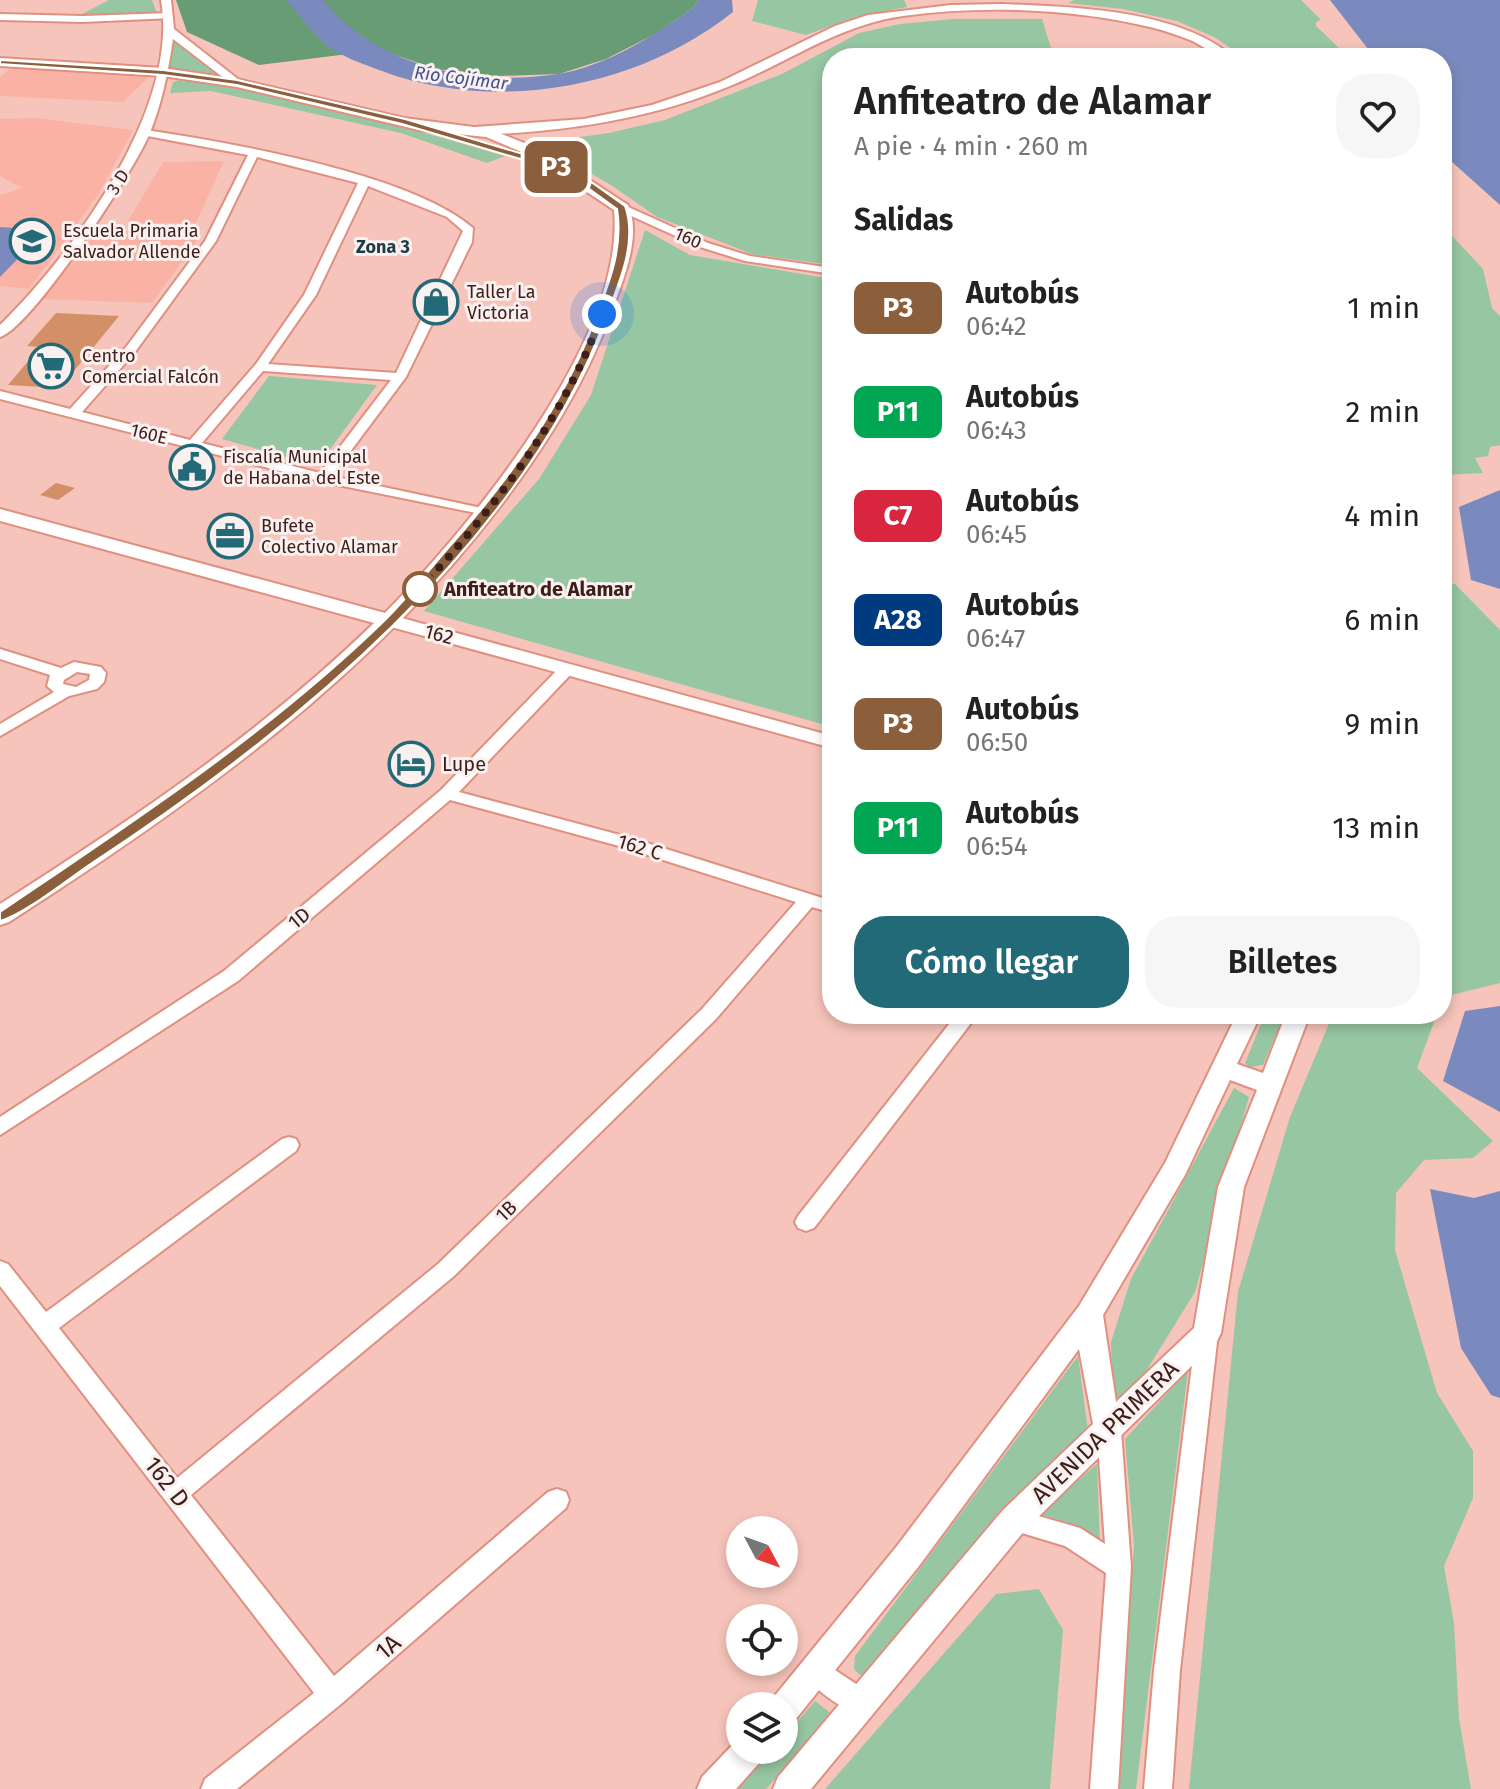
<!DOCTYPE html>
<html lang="es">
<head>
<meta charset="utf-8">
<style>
	:root { --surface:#fff; --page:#f6f6f6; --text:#222; --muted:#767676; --accent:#226a77 }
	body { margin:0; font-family:"Fira Sans",sans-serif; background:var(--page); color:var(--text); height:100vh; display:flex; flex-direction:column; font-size:30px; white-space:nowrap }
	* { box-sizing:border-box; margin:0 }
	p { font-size:26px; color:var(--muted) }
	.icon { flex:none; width:44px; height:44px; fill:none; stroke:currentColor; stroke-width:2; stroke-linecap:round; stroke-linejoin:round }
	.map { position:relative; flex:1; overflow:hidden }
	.panel { position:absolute; left:822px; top:48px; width:630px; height:976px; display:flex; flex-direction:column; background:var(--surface); border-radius:32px; box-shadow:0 4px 12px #0003 }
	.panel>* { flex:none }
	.badge { padding:0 16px; border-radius:12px; font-size:28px; line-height:52px }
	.needle { width:52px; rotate:131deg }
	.tools { position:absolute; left:726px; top:1516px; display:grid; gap:16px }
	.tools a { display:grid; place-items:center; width:72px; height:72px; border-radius:50%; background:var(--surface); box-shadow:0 4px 12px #0003; font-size:40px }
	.you { position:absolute; width:40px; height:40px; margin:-20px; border:6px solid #fff; border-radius:50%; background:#1a73e8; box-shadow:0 0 0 12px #1a73e833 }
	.map>.badge { position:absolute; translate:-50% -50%; box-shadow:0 0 0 4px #fff }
	h2 { padding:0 32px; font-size:30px; line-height:72px }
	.round { display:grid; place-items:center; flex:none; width:84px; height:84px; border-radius:32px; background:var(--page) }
	.head { display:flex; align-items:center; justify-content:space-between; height:136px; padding:0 32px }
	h1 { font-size:38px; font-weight:600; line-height:60px }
	.cta { display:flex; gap:16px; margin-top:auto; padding:16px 32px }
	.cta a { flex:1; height:92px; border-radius:32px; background:var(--accent); color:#fff; font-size:32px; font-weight:600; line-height:92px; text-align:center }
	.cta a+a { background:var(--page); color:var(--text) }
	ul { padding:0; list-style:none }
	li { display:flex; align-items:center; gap:24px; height:104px; padding:0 32px }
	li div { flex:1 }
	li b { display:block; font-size:30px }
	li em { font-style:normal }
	li .badge { min-width:88px; font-weight:700; text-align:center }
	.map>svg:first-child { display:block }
	.built { fill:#fab2a4 }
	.green { fill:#97c6a2 }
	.forest { fill:#689c75 }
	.water { fill:#7b8abe }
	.building { fill:#d39067 }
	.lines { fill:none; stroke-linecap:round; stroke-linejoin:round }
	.minor-casing { stroke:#df9081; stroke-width:4 }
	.tertiary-casing { stroke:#df9081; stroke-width:4 }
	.secondary-casing { stroke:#df9081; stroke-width:4 }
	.minor { fill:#fff; fill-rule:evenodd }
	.tertiary { fill:#fff; fill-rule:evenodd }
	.secondary { fill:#fff; fill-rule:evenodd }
	.line { fill:#8b5e3c; stroke:#fff; stroke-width:2 }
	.walk { stroke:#3d1e19; stroke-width:8; stroke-dasharray:0 14.4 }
	.stop-dot { fill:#fff; stroke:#8b5e3c; stroke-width:4 }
	.labels { text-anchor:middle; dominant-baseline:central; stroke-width:6; stroke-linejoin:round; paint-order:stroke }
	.far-water-label { font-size:18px; font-style:italic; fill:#404f92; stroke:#f9f0ef }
	.far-street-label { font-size:18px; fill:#3d1e19; stroke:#f9f0ef }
	.far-poi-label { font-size:18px; fill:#3d1e19; stroke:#f9f0ef; text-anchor:start }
	.far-neighbourhood-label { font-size:18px; font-weight:bold; fill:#1b3c42; stroke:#f9f0ef }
	.stop-label { font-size:20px; font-weight:bold; fill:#3d1e19; stroke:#f9f0ef; text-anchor:start }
	.street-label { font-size:20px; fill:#3d1e19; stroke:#f9f0ef }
	.poi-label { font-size:20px; fill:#3d1e19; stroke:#f9f0ef; text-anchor:start }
	.near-street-label { font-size:24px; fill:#3d1e19; stroke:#f9f0ef }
</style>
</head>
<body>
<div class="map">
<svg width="1500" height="1789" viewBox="0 0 1500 1789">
	<rect width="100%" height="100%" fill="#f6c4ba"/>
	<g class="built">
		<path d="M12,67H20L150,76L123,102L0,96V77Z"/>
		<path d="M37,118L133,130L98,195L29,289L0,286V195L22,188L0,176V119Z"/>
		<path d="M224,161L196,223H127L163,162Z"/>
		<path d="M94,235L198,239L152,303L42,299Z"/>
	</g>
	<g class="green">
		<path d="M109,0H152L157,14L78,16Z"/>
		<path d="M758,0H904L907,7L855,17L806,35L752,21Z"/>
		<path d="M1074,0H1301L1321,20L1316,22V26L1339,48L1352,54V58H1245L1216,38L1177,21L1123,9L1068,3Z"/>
		<path d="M954,19H1042L1054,58H832V265L752,254L657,217L611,185L538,143L609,133L665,120L782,74L859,33L900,24Z"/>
		<path d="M173,39L223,78L167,70Z"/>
		<path d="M179,80C285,90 402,127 505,156L487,163L401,133L211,91L170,93L173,82Z"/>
		<path d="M1442,225L1483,269L1492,308L1500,316V445L1490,447L1488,456L1475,458L1483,473L1442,475Z"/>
		<path d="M645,230L690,255L832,279V727L424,611L539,479L591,395Z"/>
		<path d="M269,376L377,385L318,466L222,439Z"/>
		<path d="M1455,584L1500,630V983L1443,997L1442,1000V585Z"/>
		<path d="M1265,1014H1285L1263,1065L1250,1067L1245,1063Z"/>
		<path d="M1333,1014H1437L1417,1068L1493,1141L1473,1158L1424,1160L1396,1193L1395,1250L1437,1393L1473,1451V1498L1444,1566L1454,1623L1459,1718L1471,1789H1189L1238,1292L1290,1117Z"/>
		<path d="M1234,1088L1249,1097L1195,1292L1143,1376L1116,1403L1112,1387L1111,1342L1131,1279Z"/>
		<path d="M1078,1356L1088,1431L1000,1510L872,1673L860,1675L854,1669L855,1656Z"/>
		<path d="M1188,1371L1136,1789H1114L1134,1546L1125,1439Z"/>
		<path d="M1097,1464L1100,1544L1070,1524L1040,1514Z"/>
		<path d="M1039,1589L1063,1630L1050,1789H825L996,1594Z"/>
		<path d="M815,1701L832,1714L766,1789H738L772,1750H784V1737Z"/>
	</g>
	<path class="forest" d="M176,0H698L694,7L657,33L606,59L559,74L497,76L436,69L381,50L259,65L187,32Z"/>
	<g class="water">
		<path d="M286,0H323C376,67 476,87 558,74C607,66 655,35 694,7L698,0H732L733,12C638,88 496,114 382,71C363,64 336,55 322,41C309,29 298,13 286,0Z"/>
		<path d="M1330,0H1500V205L1442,153V58H1375Z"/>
		<path d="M0,227L46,230L0,277Z"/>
		<path d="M1500,490V589L1471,580L1459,507Z"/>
		<path d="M1500,1006V1112L1443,1081L1465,1011Z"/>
		<path d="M1430,1189L1474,1198L1500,1191V1398L1491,1395L1461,1348Z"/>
	</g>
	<g class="building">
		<path d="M56,313L119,316L60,388L8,385L40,347L27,346Z"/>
		<path d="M56,483L75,488L58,500L40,495Z"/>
	</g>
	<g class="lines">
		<g class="minor-casing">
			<g id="minor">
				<path d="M170,13L173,18L83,22L0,20V14L83,16Z"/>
				<path d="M146,130C231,143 409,173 473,228L472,242L406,377L332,476L491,510V516L323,482L0,399V391L70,409L127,346L205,241L248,155L142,135L141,133ZM257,157L358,183L304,295L256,364L190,440L82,412L135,352L216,241ZM368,186L447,217L463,231L396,373L268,364L316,295ZM263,371L391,380L320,473L202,443Z"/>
				<path d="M618,206H626L708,243L750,256L832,268V274L745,261L700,247L618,210Z"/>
				<path d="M0,649L61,668L74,662L101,667L106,673L104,682L97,689L69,696L0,736V724L54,692L47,686L50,675L0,659ZM77,672L90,674L89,680L76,687L63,684L64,680Z"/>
				<path d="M567,664L575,669L573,672L459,792L631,838L832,901V913L812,907L716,1019L454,1276L191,1495L334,1676L548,1492L557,1489L566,1492L569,1500L566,1508L341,1704L237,1789H201L205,1779L314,1693L0,1286V1261L8,1264L46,1312L282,1139L289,1137L296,1139L299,1145L296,1151L59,1328L177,1478L438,1264L702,1009L796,902L619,846L450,800L238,981L0,1135V1117L224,971L441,790L561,666Z"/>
				<path d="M957,1014H978L814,1228L806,1231L798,1228L795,1222L798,1216Z"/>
				<path d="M1207,1323L1215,1326L1218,1333L1180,1670L1172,1789H1144L1154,1670L1196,1333L1199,1326Z"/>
				<path d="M1109,1419L1117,1423L1121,1430L1131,1567L1118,1789H1090L1106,1573L1065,1546L1005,1528L1002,1520L1005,1512L1014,1509L1080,1528L1105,1544L1097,1430L1101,1423Z"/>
				<path d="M817,1658L871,1694L875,1703L871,1712L862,1716C843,1709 812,1690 804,1671L808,1662Z"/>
			</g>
		</g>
		<g class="tertiary-casing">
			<g id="tertiary">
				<path d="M161,0H171L174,29L243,83L233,85L173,39C168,72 162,104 149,135C134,171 32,327 0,337V325C73,254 180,107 161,0Z"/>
				<path d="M1002,4C1071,7 1180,9 1234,58C1215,58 1206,47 1190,40C1177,35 1163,30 1150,27C1071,8 983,5 903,16C838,25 789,62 730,86C649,120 562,132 475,135L469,131L475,127L584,119L652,105L720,82L835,26L868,15L951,5Z"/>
				<path d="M391,615L832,736V748L384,625L382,621Z"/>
				<path d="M1237,1014H1261L1237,1064L1263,1073L1286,1014H1310L1244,1187L1221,1333L1217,1341L1025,1530L811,1789H773L778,1777L1003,1510L1093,1424L1079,1349L919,1566L795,1720L784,1725V1706H769L773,1698L897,1546L1079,1306L1165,1163ZM1230,1080L1257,1090L1218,1187L1194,1328L1116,1402L1103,1315L1185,1175Z"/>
				<path d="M740,1737V1750H764L760,1762L736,1789H697L702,1777Z"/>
			</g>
		</g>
		<g class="secondary-casing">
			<path id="secondary" d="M0,58L163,68L237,79L404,118L489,129L547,152L628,205C643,237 621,285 610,316C585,383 548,443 505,500C372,677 194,803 9,922L0,925V904C133,819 261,733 374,623L0,521V509L385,613C471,526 626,338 614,210L536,158L486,137L419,130L237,87L163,76L0,66Z"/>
		</g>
		<use href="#minor" class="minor"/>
		<use href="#tertiary" class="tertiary"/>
		<use href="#secondary" class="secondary"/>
	</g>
	<path class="line" d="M0,60L163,70L237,80L405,119L560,165L594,184L625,206C638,242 619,283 606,317C523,544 289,734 92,863C68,879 25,914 0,921V912C131,823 268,734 385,620C408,597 428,571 449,547C508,481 561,409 593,325C607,288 624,250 617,209L588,188L554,169L402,124L237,85L163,75L0,64Z"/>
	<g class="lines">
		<path class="walk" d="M420,589C495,507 564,419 602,314"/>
	</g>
	<defs>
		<g id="school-ring" transform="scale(2.3)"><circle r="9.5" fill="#f9f0ef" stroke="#226a77" stroke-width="1.5"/><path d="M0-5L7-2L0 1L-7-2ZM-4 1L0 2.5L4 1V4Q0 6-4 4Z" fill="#226a77"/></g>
		<g id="shop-ring" transform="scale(2.3)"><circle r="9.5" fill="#f9f0ef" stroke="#226a77" stroke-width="1.5"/><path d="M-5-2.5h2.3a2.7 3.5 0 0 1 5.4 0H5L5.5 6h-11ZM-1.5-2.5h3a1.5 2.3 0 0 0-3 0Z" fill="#226a77"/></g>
		<g id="supermarket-ring" transform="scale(2.3)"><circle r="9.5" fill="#f9f0ef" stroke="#226a77" stroke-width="1.5"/><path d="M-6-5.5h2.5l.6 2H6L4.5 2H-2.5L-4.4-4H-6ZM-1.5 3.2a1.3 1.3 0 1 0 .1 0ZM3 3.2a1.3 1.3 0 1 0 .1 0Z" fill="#226a77"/></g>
		<g id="civic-ring" transform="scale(2.3)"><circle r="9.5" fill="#f9f0ef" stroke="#226a77" stroke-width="1.5"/><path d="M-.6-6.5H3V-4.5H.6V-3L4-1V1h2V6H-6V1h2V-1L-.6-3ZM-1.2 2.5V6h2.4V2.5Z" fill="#226a77"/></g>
		<g id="office-ring" transform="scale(2.3)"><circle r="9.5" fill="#f9f0ef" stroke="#226a77" stroke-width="1.5"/><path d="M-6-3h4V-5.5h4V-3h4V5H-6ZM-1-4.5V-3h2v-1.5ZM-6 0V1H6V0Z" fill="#226a77"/></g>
		<g id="hotel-ring" transform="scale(2.3)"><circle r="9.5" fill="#f9f0ef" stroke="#226a77" stroke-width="1.5"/><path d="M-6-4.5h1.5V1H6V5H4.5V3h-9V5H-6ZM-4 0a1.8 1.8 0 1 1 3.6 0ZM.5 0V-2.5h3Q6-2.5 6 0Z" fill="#226a77"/></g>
	</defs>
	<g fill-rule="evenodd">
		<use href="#school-ring" x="32" y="241"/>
		<use href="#shop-ring" x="436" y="302"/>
		<use href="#supermarket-ring" x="51" y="366"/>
		<use href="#civic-ring" x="192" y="467"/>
		<use href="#office-ring" x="230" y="536"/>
		<use href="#hotel-ring" x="411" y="764"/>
	</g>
	<circle class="stop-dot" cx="420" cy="589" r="16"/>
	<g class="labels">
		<g class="far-water-label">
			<text transform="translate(461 78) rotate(7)">Río Cojímar</text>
		</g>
		<g class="far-street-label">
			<text transform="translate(118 182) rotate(-58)">3 D</text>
			<text transform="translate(688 238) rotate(24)">160</text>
			<text transform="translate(149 434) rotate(14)">160E</text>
		</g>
		<g class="far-poi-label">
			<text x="63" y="231">Escuela Primaria<tspan x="63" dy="21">Salvador Allende</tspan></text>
			<text x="467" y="292">Taller La<tspan x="467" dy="21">Victoria</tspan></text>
			<text x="82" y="356">Centro<tspan x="82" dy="21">Comercial Falcón</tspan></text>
			<text x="223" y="457">Fiscalía Municipal<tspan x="223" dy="21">de Habana del Este</tspan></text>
			<text x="261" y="526">Bufete<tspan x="261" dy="21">Colectivo Alamar</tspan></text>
		</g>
		<g class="far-neighbourhood-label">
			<text x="383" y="247">Zona 3</text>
		</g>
		<g class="stop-label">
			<text x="444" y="589">Anfiteatro de Alamar</text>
		</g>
		<g class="street-label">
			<text transform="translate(439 634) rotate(15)">162</text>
			<text transform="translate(640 847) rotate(17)">162 C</text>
			<text transform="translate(299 918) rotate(-40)">1D</text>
			<text transform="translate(506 1211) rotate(-44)">1B</text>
		</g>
		<g class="poi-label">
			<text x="442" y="764">Lupe</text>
		</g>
		<g class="near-street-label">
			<text transform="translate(1105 1432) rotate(-44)">AVENIDA PRIMERA</text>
			<text transform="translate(167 1482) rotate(52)">162 D</text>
			<text transform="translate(388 1647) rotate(-41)">1A</text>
		</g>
	</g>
</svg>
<div class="tools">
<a><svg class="needle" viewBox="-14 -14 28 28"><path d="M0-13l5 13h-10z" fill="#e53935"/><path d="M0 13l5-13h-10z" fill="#767676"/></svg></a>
<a><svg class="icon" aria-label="locate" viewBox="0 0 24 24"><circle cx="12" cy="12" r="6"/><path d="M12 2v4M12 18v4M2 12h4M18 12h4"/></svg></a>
<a><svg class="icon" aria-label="layers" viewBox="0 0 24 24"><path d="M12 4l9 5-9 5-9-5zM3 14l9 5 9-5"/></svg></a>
</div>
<div class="you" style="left:602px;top:314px"></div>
<b class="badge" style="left:556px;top:167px;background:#8b5e3c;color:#fff">P3</b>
<section class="panel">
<div class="head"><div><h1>Anfiteatro de Alamar</h1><p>A pie · 4 min · 260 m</p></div><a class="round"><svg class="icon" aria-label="heart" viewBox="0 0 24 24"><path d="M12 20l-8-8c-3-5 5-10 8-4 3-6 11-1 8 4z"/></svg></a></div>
<h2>Salidas</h2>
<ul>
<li><span class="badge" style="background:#8b5e3c;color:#fff">P3</span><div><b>Autobús</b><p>06:42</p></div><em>1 min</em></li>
<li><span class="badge" style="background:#00a651;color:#fff">P11</span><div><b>Autobús</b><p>06:43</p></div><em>2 min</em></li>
<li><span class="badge" style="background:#d7263d;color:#fff">C7</span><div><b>Autobús</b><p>06:45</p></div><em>4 min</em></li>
<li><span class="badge" style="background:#003b80;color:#fff">A28</span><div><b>Autobús</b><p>06:47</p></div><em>6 min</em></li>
<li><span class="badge" style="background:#8b5e3c;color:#fff">P3</span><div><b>Autobús</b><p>06:50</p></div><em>9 min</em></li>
<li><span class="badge" style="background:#00a651;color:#fff">P11</span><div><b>Autobús</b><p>06:54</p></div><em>13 min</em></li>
</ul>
<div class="cta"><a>Cómo llegar</a><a>Billetes</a></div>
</section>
</div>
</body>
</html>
